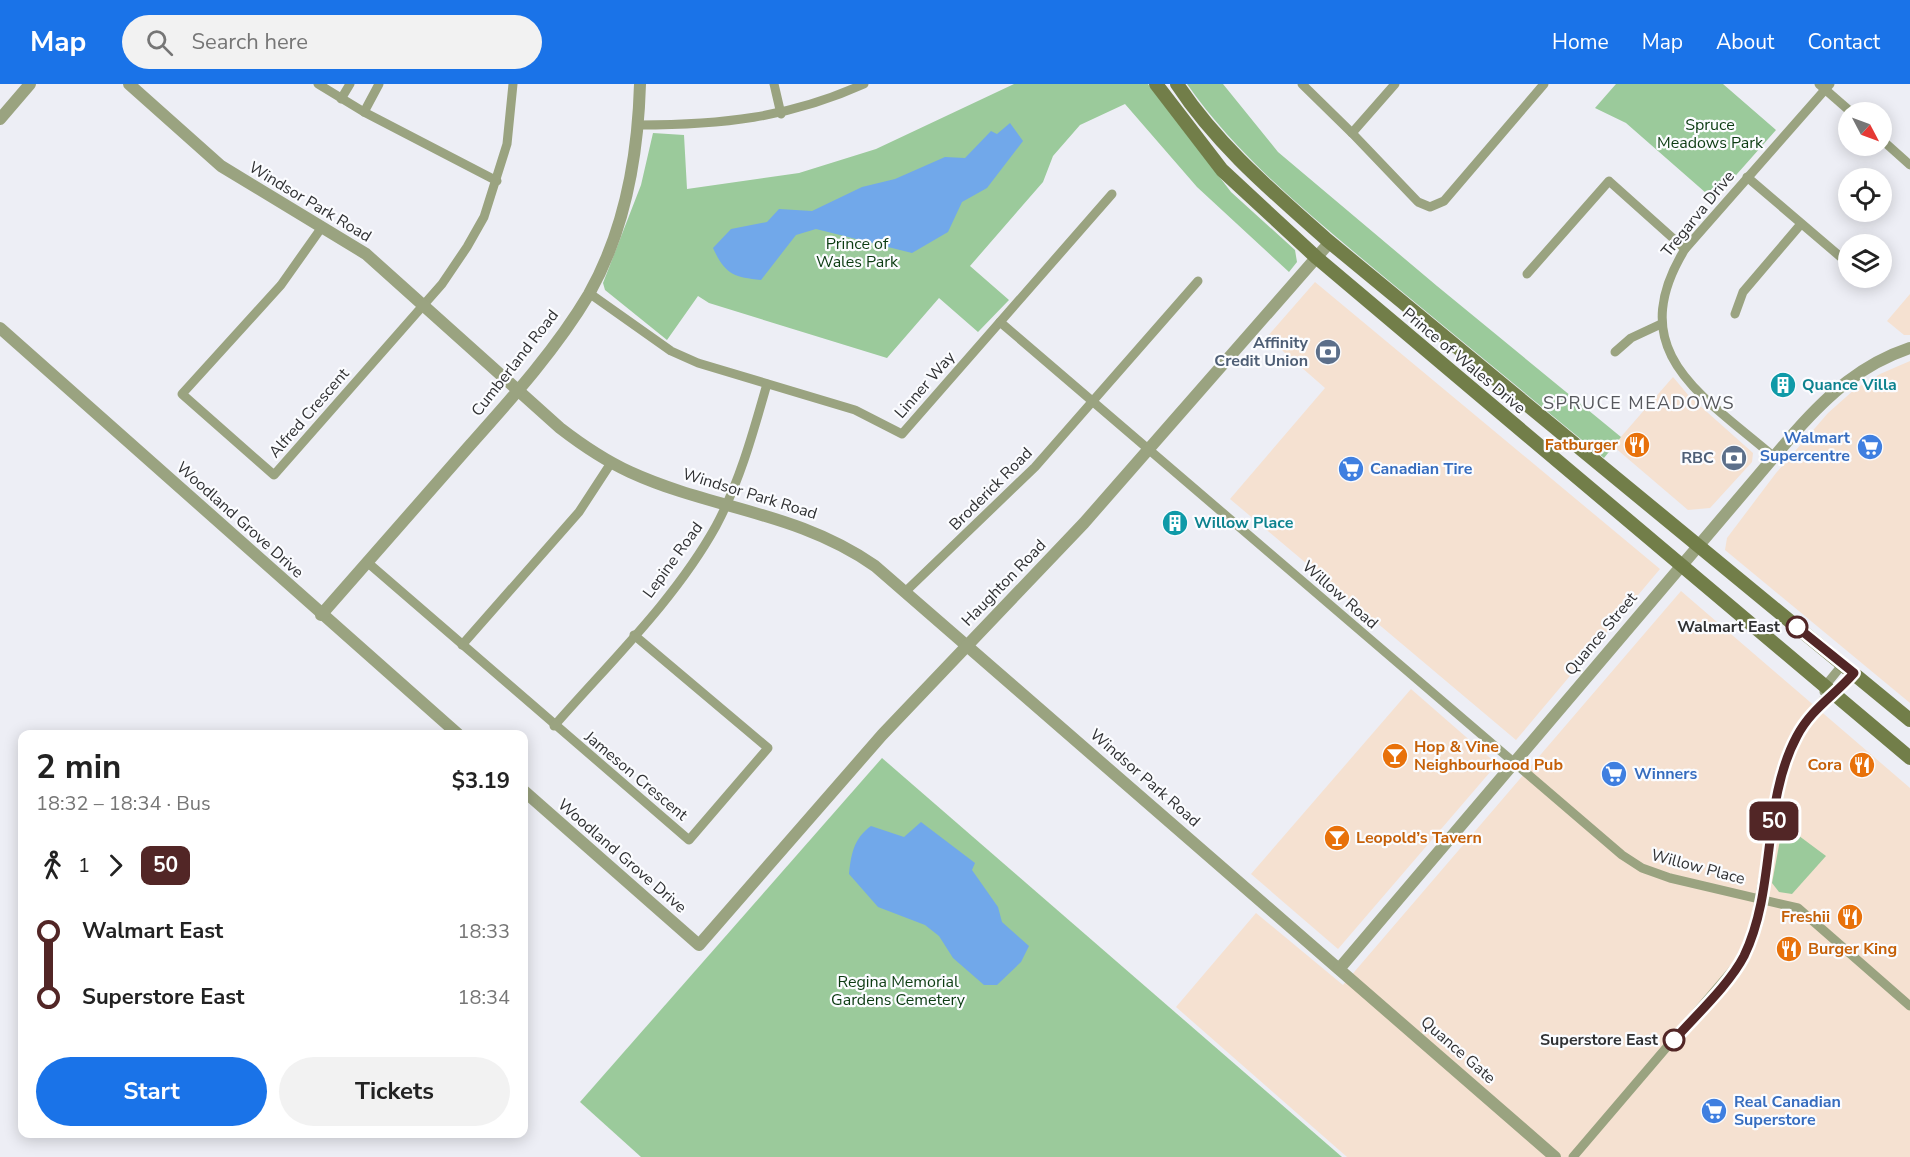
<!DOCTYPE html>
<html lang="en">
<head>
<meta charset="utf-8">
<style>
	:root { --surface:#fff; --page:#f2f2f2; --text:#222; --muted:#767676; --accent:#1a73e8 }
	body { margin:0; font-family:"Nunito Sans",sans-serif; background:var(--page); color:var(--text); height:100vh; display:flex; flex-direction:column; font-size:22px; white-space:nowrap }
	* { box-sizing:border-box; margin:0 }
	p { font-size:20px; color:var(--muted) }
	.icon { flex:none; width:33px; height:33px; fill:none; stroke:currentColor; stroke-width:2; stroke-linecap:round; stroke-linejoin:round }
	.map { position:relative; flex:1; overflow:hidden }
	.drawer { position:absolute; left:18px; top:646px; width:510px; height:408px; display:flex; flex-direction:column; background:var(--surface); border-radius:12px; box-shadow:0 3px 15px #0003 }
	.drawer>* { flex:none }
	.badge { padding:0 12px; border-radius:9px; font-size:21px; line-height:39px }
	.needle { width:39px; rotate:131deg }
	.fabs { position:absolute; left:1838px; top:18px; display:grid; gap:12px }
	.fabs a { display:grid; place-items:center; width:54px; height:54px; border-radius:50%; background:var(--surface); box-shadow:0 3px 15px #0003; font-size:30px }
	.map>.badge { position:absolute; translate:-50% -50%; box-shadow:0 0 0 3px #fff }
	.legs { display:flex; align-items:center; gap:9px; height:66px; padding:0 18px; font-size:20px }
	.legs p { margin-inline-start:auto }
	.overview { display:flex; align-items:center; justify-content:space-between; height:102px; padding:0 18px }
	h1 { font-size:33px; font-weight:700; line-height:45px }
	.action { display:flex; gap:12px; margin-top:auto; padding:12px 18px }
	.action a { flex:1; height:69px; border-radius:36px; background:var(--accent); color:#fff; font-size:24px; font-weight:700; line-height:69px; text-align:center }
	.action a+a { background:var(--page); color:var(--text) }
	ul { padding:0 18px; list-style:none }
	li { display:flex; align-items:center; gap:21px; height:66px; font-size:22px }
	li i { display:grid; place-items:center; width:9px; height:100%; margin:0 8px; background:currentColor }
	li i::after { content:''; width:15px; height:15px; margin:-8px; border:4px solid; border-radius:50%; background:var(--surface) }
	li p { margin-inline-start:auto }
	li:first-child i { background:linear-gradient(#0000 50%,currentColor 0) }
	li:last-child i { background:linear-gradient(currentColor 50%,#0000 0) }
	header { display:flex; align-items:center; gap:36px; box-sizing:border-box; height:84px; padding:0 30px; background:var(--accent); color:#fff }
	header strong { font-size:28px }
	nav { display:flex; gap:33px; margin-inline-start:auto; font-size:21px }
	.search { width:420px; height:54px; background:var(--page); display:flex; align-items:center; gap:15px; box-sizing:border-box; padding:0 21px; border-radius:33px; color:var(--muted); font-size:22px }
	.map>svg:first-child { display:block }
	.commercial { fill:#f5e1d1 }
	.green { fill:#9bca9b }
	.water { fill:#71a8ea }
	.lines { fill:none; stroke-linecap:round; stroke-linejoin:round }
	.minor { stroke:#9aa380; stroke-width:9 }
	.tertiary { stroke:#9aa380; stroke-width:12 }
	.secondary { stroke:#727e49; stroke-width:14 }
	.line-1-casing { stroke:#fff; stroke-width:14 }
	.line-1 { stroke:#522626; stroke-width:9 }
	.stop-1-dot { fill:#fff; stroke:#522626; stroke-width:3 }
	.labels { text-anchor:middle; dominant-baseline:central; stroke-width:4.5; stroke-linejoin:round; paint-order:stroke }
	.park-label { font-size:16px; fill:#0b3b11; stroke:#fbfcff }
	.street-label { font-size:16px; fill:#303133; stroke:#fbfcff }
	.service-label { font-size:16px; font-weight:bold; fill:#4e5e75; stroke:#fbfcff; text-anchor:end }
	.culture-label { font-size:16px; font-weight:bold; fill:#0d838f; stroke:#fbfcff; text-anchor:start }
	.shop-label { font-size:16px; font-weight:bold; fill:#366cbe; stroke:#fbfcff; text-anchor:start }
	.food-label { font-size:16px; font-weight:bold; fill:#c56008; stroke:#fbfcff; text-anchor:end }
	.stop-label { font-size:16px; font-weight:bold; fill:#303133; stroke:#fbfcff; text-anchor:end }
	.neighbourhood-label { font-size:18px; letter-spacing:1.5px; fill:#56575c; stroke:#fbfcff }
</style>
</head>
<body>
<header>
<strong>Map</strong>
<div class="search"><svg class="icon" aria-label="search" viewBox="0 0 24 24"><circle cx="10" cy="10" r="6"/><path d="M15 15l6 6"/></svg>Search here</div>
<nav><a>Home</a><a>Map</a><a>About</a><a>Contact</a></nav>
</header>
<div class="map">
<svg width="1910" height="1073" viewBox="0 0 1910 1073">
	<rect width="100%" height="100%" fill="#edeef5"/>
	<g class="commercial">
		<path d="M1315,198L1660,485L1516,656L1230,415L1325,304L1267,253Z"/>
		<path d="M1910,210V251H1904L1887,237Z"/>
		<path d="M1910,277V619L1725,466L1727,454L1776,389L1828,329L1855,305L1880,290Z"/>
		<path d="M1673,293L1689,312L1753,369L1752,378L1710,424L1688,426L1613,362Z"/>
		<path d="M1681,507L1910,704V1073H1347L1176,923L1256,829L1343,901Z"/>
		<path d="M1411,605L1497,680L1338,865L1251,790Z"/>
	</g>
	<g class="green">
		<path d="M1014,0H1148L1231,108L1295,166L1297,178L1289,188L1197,103L1125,20L1080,41L1053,72L1043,98L970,182L1009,216L978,248L939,214L887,274L709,219L698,212L667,256L605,206L603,199L641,101L653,49L684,51L687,105L799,89L876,65Z"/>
		<path d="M1187,0H1223L1278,68L1437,202L1621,353L1604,374C1532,315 1461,256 1389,197C1317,137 1241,77 1187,0Z"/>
		<path d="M1616,0H1723L1776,46L1714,116L1626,39L1595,24Z"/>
		<path d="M882,674L1342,1073H641L580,1018Z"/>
		<path d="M1783,740L1826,772L1792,810L1779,808L1772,799Z"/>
	</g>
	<g class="water">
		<path d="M1010,39L1023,57L987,104L962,118L948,148L912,169L816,145L796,151L761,196C733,193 725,190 713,164L731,145L767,138L779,125L812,127L862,103L895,95L945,73L965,74L991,47L997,50Z"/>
		<path d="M921,738L975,779L972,786L998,823L1002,838L1029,862L1021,878L997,901H984L953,874L939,852L925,841L878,823L849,790C851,770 854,754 871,742L904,753Z"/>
	</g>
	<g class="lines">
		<g class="minor">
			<path d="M318,0L364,28L497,97"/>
			<path d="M774,0L781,30"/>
			<path d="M1302,0L1352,49L1395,0"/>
			<path d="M1819,0L1851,28"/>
			<path d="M341,15L350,0"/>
			<path d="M364,28L379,0"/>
			<path d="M639,41C720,41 789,34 864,0"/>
			<path d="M1352,49L1418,118L1430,123L1444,117L1544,0"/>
			<path d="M1881,55L1910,81"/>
			<path d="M1747,93L1843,175"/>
			<path d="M322,143L281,201L182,310L274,391L442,200L467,163L484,133L507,60L513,0"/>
			<path d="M1527,190L1609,97L1685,165"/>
			<path d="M589,209L671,267L698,279L855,326L902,350L1112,110"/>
			<path d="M1735,230L1743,208L1801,140"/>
			<path d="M1000,238L1622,771L1642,784L1670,794L1798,824L1910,922"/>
			<path d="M1615,268L1631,254L1661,240"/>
			<path d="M1773,372C1702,311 1622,268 1685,165L1830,0"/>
			<path d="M367,478L689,756L768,664L634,551"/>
			<path d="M905,508L1035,383L1198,197"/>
			<path d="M462,561L579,428L611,379"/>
			<path d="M1824,608L1825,602L1843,580"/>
			<path d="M554,642C610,578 675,516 716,442C740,397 753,349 767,300"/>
			<path d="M1573,1073L1742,875L1754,844L1782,690L1795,654L1823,616L1835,611L1854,589"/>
		</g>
		<g class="tertiary">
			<path d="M129,0L221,82L366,170L560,344C582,361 604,376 630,388C713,426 796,427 875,482L1555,1073"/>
			<path d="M0,35L30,0"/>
			<path d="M0,244L459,651"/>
			<path d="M321,531C371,474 421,417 471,360C513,313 557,264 589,210C625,146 638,72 640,0"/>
			<path d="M524,707L699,861L882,651L1084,439L1330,158"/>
			<path d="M1339,885L1796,347C1829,310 1862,280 1910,264"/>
		</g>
		<g class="secondary">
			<path d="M1156,0L1222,86L1317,174L1910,674"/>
			<path d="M1177,0C1217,61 1273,108 1327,156L1910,636"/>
		</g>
	</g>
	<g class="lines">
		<g class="line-1-casing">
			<path id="line-1" d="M1674,956C1695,932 1729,901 1744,872C1777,804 1761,719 1797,652C1811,625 1834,612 1854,589L1797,543"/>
		</g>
		<use href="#line-1" class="line-1"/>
	</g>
	<defs>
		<g id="bank-disc" transform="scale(1.35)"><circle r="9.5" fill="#5c6f8a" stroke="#fbfcff"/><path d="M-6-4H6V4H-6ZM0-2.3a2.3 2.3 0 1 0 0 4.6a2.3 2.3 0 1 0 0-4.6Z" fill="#fff"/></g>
		<g id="building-disc" transform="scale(1.35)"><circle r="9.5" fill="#0f9aa8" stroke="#fbfcff"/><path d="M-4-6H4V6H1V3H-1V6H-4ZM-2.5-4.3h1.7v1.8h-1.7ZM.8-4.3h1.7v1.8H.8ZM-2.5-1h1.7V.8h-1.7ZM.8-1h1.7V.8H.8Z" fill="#fff"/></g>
		<g id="restaurant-disc" transform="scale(1.35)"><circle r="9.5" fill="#e8710a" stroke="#fbfcff"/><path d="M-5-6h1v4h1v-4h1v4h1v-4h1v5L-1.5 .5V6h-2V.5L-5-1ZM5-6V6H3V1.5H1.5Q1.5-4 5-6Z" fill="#fff"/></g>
		<g id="supermarket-disc" transform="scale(1.35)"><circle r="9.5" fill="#3f7fe0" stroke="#fbfcff"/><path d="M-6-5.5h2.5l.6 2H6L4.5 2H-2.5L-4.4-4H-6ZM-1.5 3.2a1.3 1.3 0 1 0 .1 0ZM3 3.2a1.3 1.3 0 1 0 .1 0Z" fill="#fff"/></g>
		<g id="bar-disc" transform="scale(1.35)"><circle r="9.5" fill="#e8710a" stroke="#fbfcff"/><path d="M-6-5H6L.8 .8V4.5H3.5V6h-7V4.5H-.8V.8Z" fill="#fff"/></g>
	</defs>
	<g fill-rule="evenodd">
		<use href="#bank-disc" x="1328" y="268"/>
		<use href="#building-disc" x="1783" y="301"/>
		<use href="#restaurant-disc" x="1637" y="361"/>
		<use href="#supermarket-disc" x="1870" y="363"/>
		<use href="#bank-disc" x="1734" y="374"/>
		<use href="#supermarket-disc" x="1351" y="385"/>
		<use href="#building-disc" x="1175" y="439"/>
		<use href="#bar-disc" x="1395" y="672"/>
		<use href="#restaurant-disc" x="1862" y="681"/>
		<use href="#supermarket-disc" x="1614" y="690"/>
		<use href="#bar-disc" x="1337" y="754"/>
		<use href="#restaurant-disc" x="1850" y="833"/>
		<use href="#restaurant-disc" x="1789" y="865"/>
		<use href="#supermarket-disc" x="1714" y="1027"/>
	</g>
	<g class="stop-1-dot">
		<circle cx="1797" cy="543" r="10"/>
		<circle cx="1674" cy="956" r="10"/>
	</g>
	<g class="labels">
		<g class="park-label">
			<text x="1710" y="41">Spruce<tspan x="1710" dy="18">Meadows Park</tspan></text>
			<text x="857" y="160">Prince of<tspan x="857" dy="18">Wales Park</tspan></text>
			<text x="898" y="898">Regina Memorial<tspan x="898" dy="18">Gardens Cemetery</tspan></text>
		</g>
		<g class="street-label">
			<text transform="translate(310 118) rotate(31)">Windsor Park Road</text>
			<text transform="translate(1698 130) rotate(-51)">Tregarva Drive</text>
			<text transform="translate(1464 277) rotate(40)">Prince of Wales Drive</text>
			<text transform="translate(515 279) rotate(-52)">Cumberland Road</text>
			<text transform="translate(925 301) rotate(-49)">Linner Way</text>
			<text transform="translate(309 329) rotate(-49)">Alfred Crescent</text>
			<text transform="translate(991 405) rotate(-45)">Broderick Road</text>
			<text transform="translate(750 410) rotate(17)">Windsor Park Road</text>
			<text transform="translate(240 436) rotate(42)">Woodland Grove Drive</text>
			<text transform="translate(673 476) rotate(-54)">Lepine Road</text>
			<text transform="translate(1004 499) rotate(-46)">Haughton Road</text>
			<text transform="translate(1340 511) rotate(41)">Willow Road</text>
			<text transform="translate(1601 550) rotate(-50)">Quance Street</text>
			<text transform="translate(636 692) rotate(40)">Jameson Crescent</text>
			<text transform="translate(1145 694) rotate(41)">Windsor Park Road</text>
			<text transform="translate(622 772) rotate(41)">Woodland Grove Drive</text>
			<text transform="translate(1698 783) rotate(15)">Willow Place</text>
			<text transform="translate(1458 966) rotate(41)">Quance Gate</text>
		</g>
		<g class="service-label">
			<text x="1308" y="259">Affinity<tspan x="1308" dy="18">Credit Union</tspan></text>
			<text x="1714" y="374">RBC</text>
		</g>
		<g class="culture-label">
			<text x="1802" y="301">Quance Villa</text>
			<text x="1194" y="439">Willow Place</text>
		</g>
		<g class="shop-label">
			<text x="1850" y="354" text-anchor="end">Walmart<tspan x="1850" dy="18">Supercentre</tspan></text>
			<text x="1370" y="385">Canadian Tire</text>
			<text x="1634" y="690">Winners</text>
			<text x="1734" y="1018">Real Canadian<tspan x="1734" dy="18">Superstore</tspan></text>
		</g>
		<g class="food-label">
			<text x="1618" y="361">Fatburger</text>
			<text x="1414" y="663" text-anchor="start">Hop &amp; Vine<tspan x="1414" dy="18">Neighbourhood Pub</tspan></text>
			<text x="1842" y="681">Cora</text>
			<text x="1356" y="754" text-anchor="start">Leopold’s Tavern</text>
			<text x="1830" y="833">Freshii</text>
			<text x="1808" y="865" text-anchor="start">Burger King</text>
		</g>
		<g class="stop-label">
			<text x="1780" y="543">Walmart East</text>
			<text x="1658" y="956">Superstore East</text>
		</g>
		<g class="neighbourhood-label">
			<text x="1639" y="319">SPRUCE MEADOWS</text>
		</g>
	</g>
</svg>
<div class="fabs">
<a><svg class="needle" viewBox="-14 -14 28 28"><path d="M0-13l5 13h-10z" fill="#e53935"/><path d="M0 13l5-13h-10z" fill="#767676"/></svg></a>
<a><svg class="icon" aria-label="locate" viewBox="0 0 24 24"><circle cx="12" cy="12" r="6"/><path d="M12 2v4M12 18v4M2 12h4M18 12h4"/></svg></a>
<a><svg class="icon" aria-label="layers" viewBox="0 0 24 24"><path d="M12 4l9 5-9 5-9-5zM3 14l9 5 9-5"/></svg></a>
</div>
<b class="badge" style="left:1774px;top:737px;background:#522626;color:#fff">50</b>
<section class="drawer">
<div class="overview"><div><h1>2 min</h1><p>18:32 – 18:34 · Bus</p></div><b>$3.19</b></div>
<div class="legs"><svg class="icon" aria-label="walk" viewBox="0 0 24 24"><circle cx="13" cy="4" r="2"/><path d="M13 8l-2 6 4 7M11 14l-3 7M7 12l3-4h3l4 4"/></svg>1<svg class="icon" aria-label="forward" viewBox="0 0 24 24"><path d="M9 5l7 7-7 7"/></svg><b class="badge" style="background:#522626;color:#fff">50</b></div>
<ul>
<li><i style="color:#522626"></i><b>Walmart East</b><p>18:33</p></li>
<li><i style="color:#522626"></i><b>Superstore East</b><p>18:34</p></li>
</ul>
<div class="action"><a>Start</a><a>Tickets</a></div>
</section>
</div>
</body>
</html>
